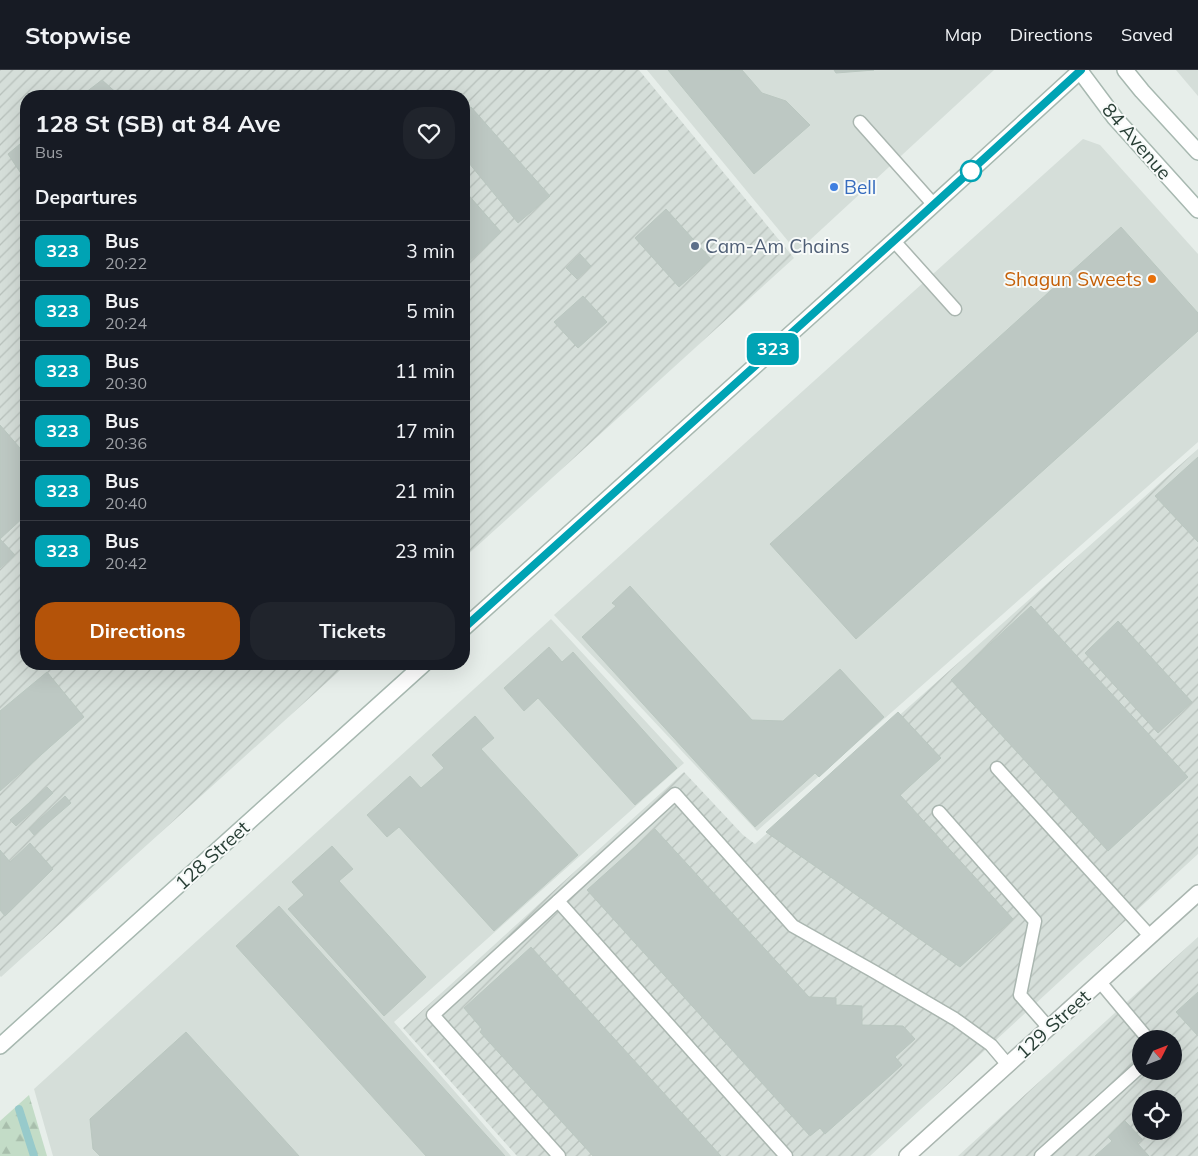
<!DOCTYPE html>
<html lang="en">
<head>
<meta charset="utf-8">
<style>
	:root { --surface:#171b24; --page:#20242c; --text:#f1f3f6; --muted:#9ea1a6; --line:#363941; --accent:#b45309 }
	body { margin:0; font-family:Mulish,sans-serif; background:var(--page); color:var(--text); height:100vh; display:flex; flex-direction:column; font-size:19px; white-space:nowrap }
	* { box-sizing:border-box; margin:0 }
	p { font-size:16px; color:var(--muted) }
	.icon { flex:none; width:28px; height:28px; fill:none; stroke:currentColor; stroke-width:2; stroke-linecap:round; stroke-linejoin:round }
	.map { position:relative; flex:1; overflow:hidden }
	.details { position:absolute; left:20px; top:20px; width:450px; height:580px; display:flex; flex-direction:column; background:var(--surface); border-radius:20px; box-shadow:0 5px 20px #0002 }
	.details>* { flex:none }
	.badge { padding:0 10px; border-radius:8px; font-size:18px; line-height:32px }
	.needle { width:32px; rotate:48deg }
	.buttons { position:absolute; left:1132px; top:960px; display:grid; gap:10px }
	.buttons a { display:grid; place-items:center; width:50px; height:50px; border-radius:50%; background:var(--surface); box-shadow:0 5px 20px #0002; font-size:25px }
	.map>.badge { position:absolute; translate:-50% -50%; box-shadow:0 0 0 2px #fff }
	h2 { padding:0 15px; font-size:19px; line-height:45px }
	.round { display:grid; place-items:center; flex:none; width:52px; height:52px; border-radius:20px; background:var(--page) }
	.summary { display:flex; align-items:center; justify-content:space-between; height:85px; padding:0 15px }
	h1 { font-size:24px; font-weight:700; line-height:38px }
	.primary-button { display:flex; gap:10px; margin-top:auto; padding:10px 15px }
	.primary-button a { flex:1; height:58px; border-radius:20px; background:var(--accent); color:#fff; font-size:20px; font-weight:700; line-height:58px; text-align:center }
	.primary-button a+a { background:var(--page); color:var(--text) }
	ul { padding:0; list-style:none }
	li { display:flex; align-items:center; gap:15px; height:60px; padding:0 15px; border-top:1px solid var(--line) }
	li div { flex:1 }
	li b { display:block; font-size:19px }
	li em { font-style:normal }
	li .badge { min-width:55px; font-weight:700; text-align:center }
	header { display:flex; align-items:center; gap:30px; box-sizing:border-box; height:70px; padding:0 25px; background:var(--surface); border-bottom:1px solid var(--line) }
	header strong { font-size:24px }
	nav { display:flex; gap:28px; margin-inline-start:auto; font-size:18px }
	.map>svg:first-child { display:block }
	.built { fill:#d5ded9 }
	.industrial { fill:url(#industrial-furrows); fill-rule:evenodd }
	.forest { fill:url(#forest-firs) }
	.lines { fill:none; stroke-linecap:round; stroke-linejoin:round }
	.stream { stroke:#97cacb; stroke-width:8 }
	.building { fill:#bdc8c3; stroke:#bac7c0 }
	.service-casing { stroke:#aab6b0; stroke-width:15 }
	.minor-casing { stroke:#aab6b0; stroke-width:18 }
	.secondary-casing { stroke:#a7b8b0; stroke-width:18 }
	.service { stroke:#fff; stroke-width:12 }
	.minor { stroke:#fff; stroke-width:15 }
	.secondary { stroke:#fff; stroke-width:15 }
	.line-casing { stroke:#fff; stroke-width:11 }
	.line { stroke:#00a3b4; stroke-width:8 }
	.stop-dot { fill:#fff; stroke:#00a3b4; stroke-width:2.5 }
	.shop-dot { fill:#3f7fe0; stroke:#f7faf9; stroke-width:2 }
	.service-dot { fill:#5c6f8a; stroke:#f7faf9; stroke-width:2 }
	.food-dot { fill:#e8710a; stroke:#f7faf9; stroke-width:2 }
	.labels { text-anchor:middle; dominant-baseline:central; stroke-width:4; stroke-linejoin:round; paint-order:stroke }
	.street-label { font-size:19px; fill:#283e35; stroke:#f7faf9 }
	.shop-label { font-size:19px; fill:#366cbe; stroke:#f7faf9; text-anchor:start }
	.service-label { font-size:19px; fill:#4e5e75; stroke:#f7faf9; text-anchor:start }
	.food-label { font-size:19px; fill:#c56008; stroke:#f7faf9; text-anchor:end }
</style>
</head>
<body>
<header>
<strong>Stopwise</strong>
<nav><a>Map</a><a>Directions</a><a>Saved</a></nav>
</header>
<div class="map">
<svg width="1198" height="1086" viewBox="0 0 1198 1086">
	<defs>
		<pattern id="industrial-furrows" width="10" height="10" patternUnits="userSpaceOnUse" patternTransform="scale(1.25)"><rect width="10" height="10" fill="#d5ded9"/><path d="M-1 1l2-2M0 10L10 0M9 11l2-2" fill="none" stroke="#b7c0bb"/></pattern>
		<pattern id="forest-firs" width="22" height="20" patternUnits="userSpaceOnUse" patternTransform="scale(1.25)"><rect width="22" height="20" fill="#c3dcc7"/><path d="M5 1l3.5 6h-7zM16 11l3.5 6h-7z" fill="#a8beac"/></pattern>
	</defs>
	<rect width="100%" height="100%" fill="#e7eeea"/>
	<g class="built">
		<path d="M647,0H994L797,182Z"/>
		<path d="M1176,0H1198V26Z"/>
		<path d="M1083,69L1100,75L1198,184V372L757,761L554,545Z"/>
		<path d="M551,549L684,693L394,952L511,1086H53L34,1019Z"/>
	</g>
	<g class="industrial">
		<path d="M0,0H639L794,188L464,488V26H26V594H347L1,907L0,906Z"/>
		<path d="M1198,379V784L870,1086H517L403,958L684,702L743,765L755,774Z"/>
		<path d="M1198,867V1086H958ZM1141,969H1174V1001H1141ZM1141,1029H1174V1061H1141Z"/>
	</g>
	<path class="forest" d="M29,1025L47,1086H0V1051Z"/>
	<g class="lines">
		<path class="stream" d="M19,1039L34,1086"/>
	</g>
	<g class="building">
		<path d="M668,0H742L762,23L786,31L810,55L754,104Z"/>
		<path d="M834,0H874L836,3Z"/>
		<path d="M102,10L120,26H81Z"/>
		<path d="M471,37L550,126L518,153L464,87V42Z"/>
		<path d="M26,69V111L8,84Z"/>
		<path d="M464,120L501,162L464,196Z"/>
		<path d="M666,139L711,189L679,217L635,168Z"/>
		<path d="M1121,157L1198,243V261L856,569L770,474Z"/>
		<path d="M580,184L591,196L577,209L566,198Z"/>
		<path d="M583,226L607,252L578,278L554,252Z"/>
		<path d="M0,355L26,385V445L0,469Z"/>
		<path d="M1198,387V472L1155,426Z"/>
		<path d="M0,469L15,485L0,498Z"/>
		<path d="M630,516L752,650L783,651L840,599L884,647L819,707L815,703L755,757L582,567L616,536L612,533Z"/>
		<path d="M1031,536L1188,707L1108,781L951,610Z"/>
		<path d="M1118,551L1192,632L1158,663L1085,583Z"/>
		<path d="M549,577L562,592L573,582L677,698L635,735L538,628L524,641L504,618Z"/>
		<path d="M47,602L84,647L0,721V641Z"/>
		<path d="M898,642L941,688L900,725L1013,849L960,897L766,762Z"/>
		<path d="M475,646L494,668L481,679L578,785L494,861L399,757L387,767L367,745L410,706L421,718L444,698L432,685Z"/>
		<path d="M47,717L53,723L16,756L10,750Z"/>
		<path d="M65,726L71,733L34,765L29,759Z"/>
		<path d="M655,759L809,927L836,928V935L862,936V955L903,956L915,969L895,987L902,995L825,1064L820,1058L810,1066L587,820Z"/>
		<path d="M30,773L53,799L5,846L0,840V780L10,792Z"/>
		<path d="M332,776L353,799L339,811L426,907L384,946L288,839L304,825L292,812Z"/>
		<path d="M279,836L505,1086H426L236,876Z"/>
		<path d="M531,877L721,1086H593L480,962L482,959L464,938Z"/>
		<path d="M1198,922V966L1176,942Z"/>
		<path d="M186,962L299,1086H100L93,1079L90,1049Z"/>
		<path d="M1125,1051L1142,1069L1137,1073L1149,1086H1095L1112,1071L1108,1067Z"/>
	</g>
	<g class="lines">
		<g class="service-casing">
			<g id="service">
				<path d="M860,52L934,135"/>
				<path d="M894,171L955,239"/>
				<path d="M997,698L1150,866"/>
				<path d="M939,742L1035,851L1020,925L1049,958"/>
				<path d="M558,831L786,1086"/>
				<path d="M1100,912L1148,969"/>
				<path d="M559,1086L433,945L675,724L793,856L873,901L955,949L991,975L1008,995"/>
				<path d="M1041,1086L1141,996"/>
			</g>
		</g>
		<g class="minor-casing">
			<path id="minor" d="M907,1086L1198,823"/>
		</g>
		<g class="secondary-casing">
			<g id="secondary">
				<path d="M1125,0L1142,21L1198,82"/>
				<path d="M1080,1L1115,48L1198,140"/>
				<path d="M464,558L907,159L1081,0"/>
				<path d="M0,976L424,594"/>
			</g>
		</g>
		<use href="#service" class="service"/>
		<use href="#minor" class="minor"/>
		<use href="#secondary" class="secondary"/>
	</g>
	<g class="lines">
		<g class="line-casing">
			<path id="line" d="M464,558L907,159L1081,0"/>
		</g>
		<use href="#line" class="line"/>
	</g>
	<circle class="stop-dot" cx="971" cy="101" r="10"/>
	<circle class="shop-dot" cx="834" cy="117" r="5"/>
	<circle class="service-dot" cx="695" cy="176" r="5"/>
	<circle class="food-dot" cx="1152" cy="209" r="5"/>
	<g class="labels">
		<g class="street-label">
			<text transform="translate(1137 71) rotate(49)">84 Avenue</text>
			<text transform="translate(212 785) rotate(-42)">128 Street</text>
			<text transform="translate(1053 954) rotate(-42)">129 Street</text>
		</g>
		<g class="shop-label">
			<text x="844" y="117">Bell</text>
		</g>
		<g class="service-label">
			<text x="705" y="176">Cam-Am Chains</text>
		</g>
		<g class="food-label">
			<text x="1142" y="209">Shagun Sweets</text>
		</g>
	</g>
</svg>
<div class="buttons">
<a><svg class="needle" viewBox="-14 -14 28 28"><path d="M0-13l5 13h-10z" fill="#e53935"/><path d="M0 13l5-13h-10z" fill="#9ea1a6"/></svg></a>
<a><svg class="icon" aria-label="locate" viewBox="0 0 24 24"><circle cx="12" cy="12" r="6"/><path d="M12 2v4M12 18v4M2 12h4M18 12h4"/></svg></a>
</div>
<b class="badge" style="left:773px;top:279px;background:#00a3b4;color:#fff">323</b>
<section class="details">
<div class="summary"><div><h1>128 St (SB) at 84 Ave</h1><p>Bus</p></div><a class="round"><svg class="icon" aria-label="heart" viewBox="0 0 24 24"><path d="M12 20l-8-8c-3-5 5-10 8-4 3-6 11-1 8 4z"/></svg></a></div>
<h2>Departures</h2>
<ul>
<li><span class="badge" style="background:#00a3b4;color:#fff">323</span><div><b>Bus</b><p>20:22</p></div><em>3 min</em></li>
<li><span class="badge" style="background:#00a3b4;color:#fff">323</span><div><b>Bus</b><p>20:24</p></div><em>5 min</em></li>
<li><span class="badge" style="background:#00a3b4;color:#fff">323</span><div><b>Bus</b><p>20:30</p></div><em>11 min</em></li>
<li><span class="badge" style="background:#00a3b4;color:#fff">323</span><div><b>Bus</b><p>20:36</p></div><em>17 min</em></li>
<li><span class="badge" style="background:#00a3b4;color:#fff">323</span><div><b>Bus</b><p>20:40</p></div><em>21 min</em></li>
<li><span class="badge" style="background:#00a3b4;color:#fff">323</span><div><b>Bus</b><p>20:42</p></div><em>23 min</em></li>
</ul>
<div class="primary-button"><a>Directions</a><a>Tickets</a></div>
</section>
</div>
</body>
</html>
